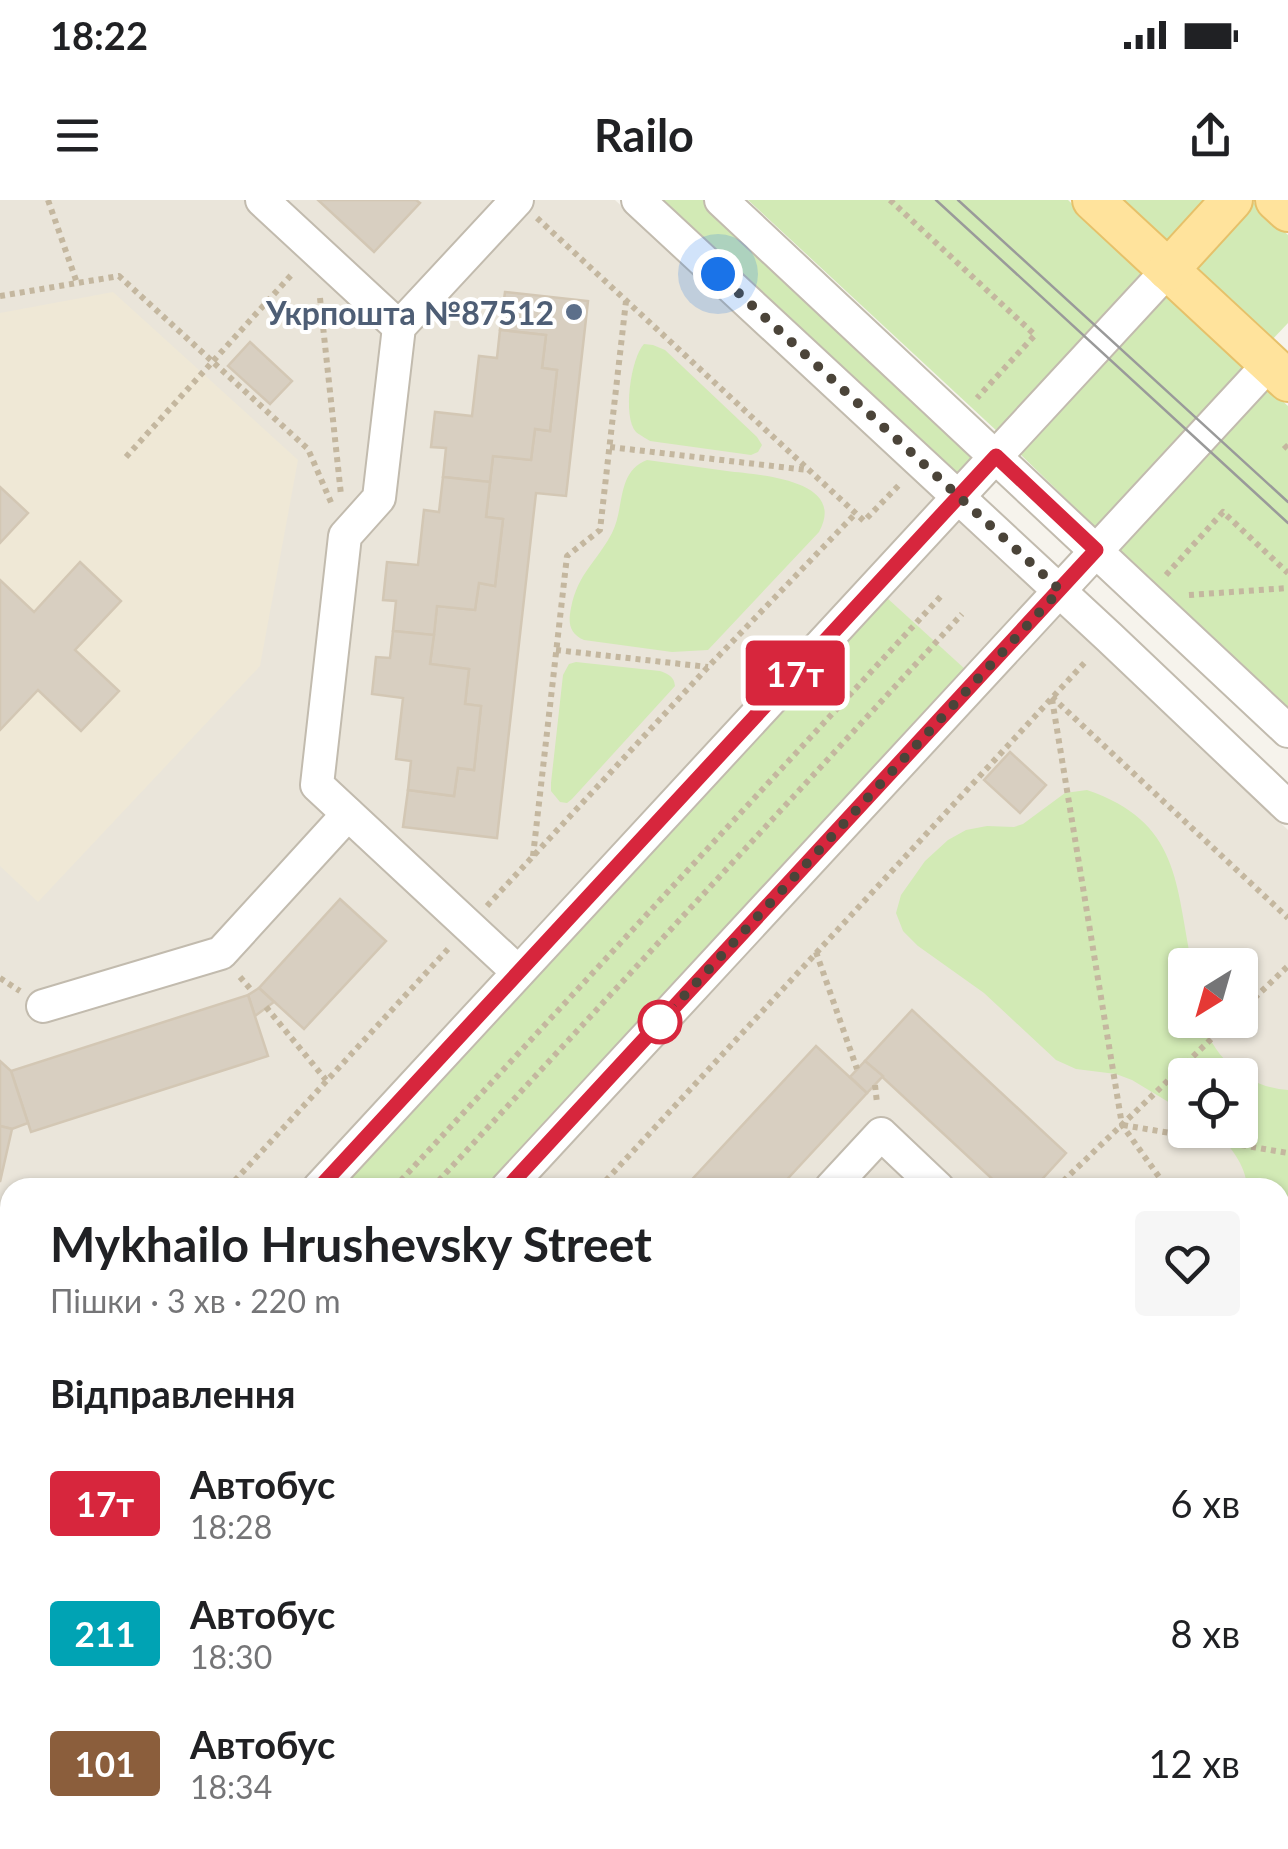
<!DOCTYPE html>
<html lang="uk">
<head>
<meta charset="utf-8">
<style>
	:root { --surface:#fff; --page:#f6f6f6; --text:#202124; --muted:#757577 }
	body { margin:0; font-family:Lato,sans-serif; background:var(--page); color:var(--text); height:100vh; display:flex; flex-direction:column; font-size:38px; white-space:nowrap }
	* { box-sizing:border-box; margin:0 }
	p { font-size:32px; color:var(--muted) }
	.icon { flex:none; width:55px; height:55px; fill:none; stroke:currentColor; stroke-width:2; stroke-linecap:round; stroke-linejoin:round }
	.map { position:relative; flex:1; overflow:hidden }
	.drawer { position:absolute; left:0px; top:978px; width:1290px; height:672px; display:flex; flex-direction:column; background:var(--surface); border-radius:30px 30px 0 0; box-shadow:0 2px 8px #0004 }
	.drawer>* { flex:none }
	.badge { padding:0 20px; border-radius:8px; font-size:35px; line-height:65px }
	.needle { width:65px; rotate:217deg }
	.buttons { position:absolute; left:1168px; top:748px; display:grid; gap:20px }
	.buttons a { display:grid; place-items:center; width:90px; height:90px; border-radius:10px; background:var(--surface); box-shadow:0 2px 8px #0004; font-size:50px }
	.you { position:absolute; width:50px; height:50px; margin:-25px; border:8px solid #fff; border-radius:50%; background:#1a73e8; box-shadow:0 0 0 15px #1a73e833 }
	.map>.badge { position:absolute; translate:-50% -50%; box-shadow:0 0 0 5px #fff }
	h2 { padding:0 50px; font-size:38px; line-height:90px }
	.round { display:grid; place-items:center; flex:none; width:105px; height:105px; border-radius:10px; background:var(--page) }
	.head { display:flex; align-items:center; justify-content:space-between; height:170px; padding:0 50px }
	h1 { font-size:48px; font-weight:700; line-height:75px }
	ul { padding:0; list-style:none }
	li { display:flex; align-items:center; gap:30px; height:130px; padding:0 50px }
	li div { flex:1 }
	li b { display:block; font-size:38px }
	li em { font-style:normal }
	li .badge { min-width:110px; font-weight:700; text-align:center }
	.status { display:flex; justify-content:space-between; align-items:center; height:70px; padding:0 50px; background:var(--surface); direction:ltr }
	.status svg { height:28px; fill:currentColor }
	header { display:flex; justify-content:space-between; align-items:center; height:130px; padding:0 50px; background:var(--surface); font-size:45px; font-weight:700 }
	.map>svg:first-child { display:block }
	.residential { fill:#eae5da; fill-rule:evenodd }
	.education { fill:#efe8d6 }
	.green { fill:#d2eab5 }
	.building { fill:#d8cfc1; stroke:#d3c7b4; stroke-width:2.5 }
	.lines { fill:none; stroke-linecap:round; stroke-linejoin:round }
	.minor-casing { stroke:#c2bbae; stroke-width:36 }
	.major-casing { stroke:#e6c16a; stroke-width:44 }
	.path { stroke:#c4b79f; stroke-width:6; stroke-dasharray:5 5; stroke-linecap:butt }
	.minor { stroke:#fff; stroke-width:32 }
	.major { stroke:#ffe39c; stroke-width:40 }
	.tram { stroke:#9a9a9a; stroke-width:2.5 }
	.line-casing { stroke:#fff; stroke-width:22 }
	.line { stroke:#d7263d; stroke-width:15 }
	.walk { stroke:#4b4439; stroke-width:10; stroke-dasharray:0 18 }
	.service-dot { fill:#5c6f8a; stroke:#fff; stroke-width:4 }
	.stop-dot { fill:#fff; stroke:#d7263d; stroke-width:5 }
	.labels { text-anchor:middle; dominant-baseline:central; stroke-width:8; stroke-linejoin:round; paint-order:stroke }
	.service-label { font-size:32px; font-weight:bold; fill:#4e5e75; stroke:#fff; text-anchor:end }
</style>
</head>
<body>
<div class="status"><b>18:22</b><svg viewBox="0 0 49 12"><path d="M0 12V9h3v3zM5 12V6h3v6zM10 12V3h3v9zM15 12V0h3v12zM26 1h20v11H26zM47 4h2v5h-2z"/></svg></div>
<header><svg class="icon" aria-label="menu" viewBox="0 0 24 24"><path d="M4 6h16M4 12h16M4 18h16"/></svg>Railo<svg class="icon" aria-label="share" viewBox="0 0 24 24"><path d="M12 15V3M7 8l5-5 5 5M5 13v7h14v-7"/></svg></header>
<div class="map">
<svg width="1288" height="1649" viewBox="0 0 1288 1649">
	<rect width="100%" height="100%" fill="#f6f3ec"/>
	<path class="residential" d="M0,0H615L1066,418L1288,630V1649H0ZM1185,765H1240V820H1185ZM1185,875H1240V930H1185ZM10,988H1280V1640H10Z"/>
	<g class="education">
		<path d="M113,92L298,260L260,466L38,702L0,666V113Z"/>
		<path d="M1280,1524L1288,1531V1649H647L656,1640H1280Z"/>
	</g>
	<g class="green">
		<path d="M656,0H703L979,256L957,279Z"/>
		<path d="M748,0H1068L1145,72L999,233Z"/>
		<path d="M1118,0H1214L1170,48Z"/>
		<path d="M1251,0L1288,35V123L1270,142L1189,66Z"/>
		<path d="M1165,90L1247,167L1097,329L1017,251Z"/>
		<path d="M644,144L653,145L665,150L757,237L762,245L758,252L751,255L650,241C648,240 637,233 636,232C622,217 631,157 644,144Z"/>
		<path d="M1267,187L1288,206V510L1116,347Z"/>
		<path d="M647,260C674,264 700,267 727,271C758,275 848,279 819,332L708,450L672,452L584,440C569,433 568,423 571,408C578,373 596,363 612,333C625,308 616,272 647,260Z"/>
		<path d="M886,397L966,470L487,987L340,988Z"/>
		<path d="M576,462L660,471C668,474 674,476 675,486L572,599L567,603L560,602L551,591V583L563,475L569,464Z"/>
		<path d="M1087,590C1180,622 1175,682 1192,765H1185V820H1203C1212,858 1249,888 1288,890V1272L1280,1275V988L1247,987C1246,965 1229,943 1212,930H1240V875H1185V912L1132,880L1116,874L1076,869L1056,860L984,793L918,746L903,731L896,713L901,695L925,661L948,640L966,630L987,626L1014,627L1023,624L1065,593Z"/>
		<path d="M10,1344V1503L0,1514V1355Z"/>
	</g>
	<g class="building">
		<path d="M318,0H416L420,3L374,52Z"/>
		<path d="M505,92L588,101L566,296L536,293L497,638L403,627L408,590L454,596L458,568L474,570L481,506L465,504L469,469L430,464L437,406L475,410L479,383L495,386L503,319L486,317L493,256L531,260L535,229L550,231L557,170L542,168L546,135L500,130Z"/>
		<path d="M500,130L546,135L542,168L557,170L550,231L535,229L531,260L493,256L490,282L443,277L446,248L431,247L435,212L472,216L479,156L497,158Z"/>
		<path d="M250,142L292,181L270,204L228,166Z"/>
		<path d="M443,277L490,282L486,317L503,319L495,386L479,383L475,410L437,406L434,435L393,431L396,401L383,400L387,362L418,365L424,310L439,312Z"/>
		<path d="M0,287L28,313L0,343Z"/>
		<path d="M80,362L121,401L75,450L119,491L81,531L38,490L0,530V380L34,412Z"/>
		<path d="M393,431L434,435L430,464L469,469L465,504L481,506L474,570L458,568L454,596L408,590L411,561L396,559L403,498L372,494L376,457L390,458Z"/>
		<path d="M1010,552L1046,585L1020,613L984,580Z"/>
		<path d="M340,699L386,741L304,829L259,788Z"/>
		<path d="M259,788L274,802L255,816L248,795Z"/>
		<path d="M248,795L268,856L31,932L11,871Z"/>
		<path d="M912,810L1066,953L1034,988H1002L865,861Z"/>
		<path d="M816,846L867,893L779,988H684Z"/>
		<path d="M0,861L11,871L28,923L12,929L0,926Z"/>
		<path d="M865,861L883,876L867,893L850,877Z"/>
		<path d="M0,926L12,929L0,982Z"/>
		<path d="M78,1640H174L166,1649H70Z"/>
		<path d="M895,1640H1056L1047,1649H887Z"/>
		<path d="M1072,1640H1274L1278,1644L1273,1649H1082Z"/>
	</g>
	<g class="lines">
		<g class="minor-casing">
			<g id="minor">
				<path d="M262,0L399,127"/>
				<path d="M517,0L399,127L379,298L345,336L317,585L518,772"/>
				<path d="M638,0L1109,437L1288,607"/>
				<path d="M721,0L1288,531"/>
				<path d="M43,806L221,753L348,614"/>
				<path d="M319,988L1168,70"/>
				<path d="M507,988L1269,164"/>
				<path d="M831,988L881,934L938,988"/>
				<path d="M0,1332L10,1321"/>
				<path d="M0,1536L10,1525"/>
				<path d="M217,1649L226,1640"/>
				<path d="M436,1649L444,1640"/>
			</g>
		</g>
		<g class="major-casing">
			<g id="major">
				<path d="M1093,0L1288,181"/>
				<path d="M1276,0L1288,11"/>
				<path d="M1168,70L1232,0"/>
			</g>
		</g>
		<g class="path">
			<path d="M48,0L77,83"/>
			<path d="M890,0L1035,135L977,198"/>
			<path d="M537,18L864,321L900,284"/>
			<path d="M0,96L119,76L308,249L333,307"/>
			<path d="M320,98L341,295"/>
			<path d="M1284,245L1288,249"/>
			<path d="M610,247L807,270"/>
			<path d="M126,257L294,72"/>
			<path d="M1166,375L1223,312L1288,373"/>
			<path d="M1189,395L1288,388"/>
			<path d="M556,450L708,467"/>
			<path d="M1052,497L1288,718"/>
			<path d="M1052,499L1122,925L1167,988"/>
			<path d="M533,656L567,356L600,330L626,101"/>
			<path d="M487,706L708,467L856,313"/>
			<path d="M816,752L857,869"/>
			<path d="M240,777L253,792"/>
			<path d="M0,778L20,791"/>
			<path d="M266,807L326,880"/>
			<path d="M1240,812L1288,766"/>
			<path d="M875,885L877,903"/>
			<path d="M1123,925L1288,953"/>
			<path d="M228,988L448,749"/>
			<path d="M394,988L942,395"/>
			<path d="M432,988L962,414"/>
			<path d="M599,988L1087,460"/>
			<path d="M1056,988L1231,820"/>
			<path d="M0,1080L10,1085"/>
			<path d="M0,1234L10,1223"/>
			<path d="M1280,1290L1288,1288"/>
			<path d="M1280,1333L1288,1324"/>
			<path d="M0,1414L10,1403"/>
			<path d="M0,1454L10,1443"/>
			<path d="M1283,1490L1288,1470"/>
			<path d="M0,1635L10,1624"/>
			<path d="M613,1640L624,1649"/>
			<path d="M737,1640L740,1649"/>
			<path d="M850,1649V1640"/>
		</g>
		<use href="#minor" class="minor"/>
		<use href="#major" class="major"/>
		<g class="tram">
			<path d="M936,0L1288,323"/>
			<path d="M958,0L1288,302"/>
		</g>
	</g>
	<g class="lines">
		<g class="line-casing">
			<path id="line" d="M319,988L996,256L1096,350L507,988"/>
		</g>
		<use href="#line" class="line"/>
		<path class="walk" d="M660,822L1060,390L718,74"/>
	</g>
	<circle class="service-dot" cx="574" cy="112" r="10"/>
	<circle class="stop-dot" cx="660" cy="822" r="20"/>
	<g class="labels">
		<g class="service-label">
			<text x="554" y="112">Укрпошта №87512</text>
		</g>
	</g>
</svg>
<div class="buttons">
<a><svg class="needle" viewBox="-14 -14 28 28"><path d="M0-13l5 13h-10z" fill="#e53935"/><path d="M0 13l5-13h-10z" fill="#757577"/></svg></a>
<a><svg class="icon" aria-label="locate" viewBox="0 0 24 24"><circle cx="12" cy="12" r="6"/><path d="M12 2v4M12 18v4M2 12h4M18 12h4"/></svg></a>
</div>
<div class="you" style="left:718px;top:74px"></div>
<b class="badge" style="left:795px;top:473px;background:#d7263d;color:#fff">17т</b>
<section class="drawer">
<div class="head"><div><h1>Mykhailo Hrushevsky Street</h1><p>Пішки · 3 хв · 220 m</p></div><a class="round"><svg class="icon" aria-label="heart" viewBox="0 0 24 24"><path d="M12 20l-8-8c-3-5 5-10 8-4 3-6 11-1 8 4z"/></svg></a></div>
<h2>Відправлення</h2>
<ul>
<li><span class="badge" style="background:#d7263d;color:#fff">17т</span><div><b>Автобус</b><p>18:28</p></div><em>6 хв</em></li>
<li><span class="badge" style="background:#00a3b4;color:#fff">211</span><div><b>Автобус</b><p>18:30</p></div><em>8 хв</em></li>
<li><span class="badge" style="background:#8b5e3c;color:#fff">101</span><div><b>Автобус</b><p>18:34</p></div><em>12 хв</em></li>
</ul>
</section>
</div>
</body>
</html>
